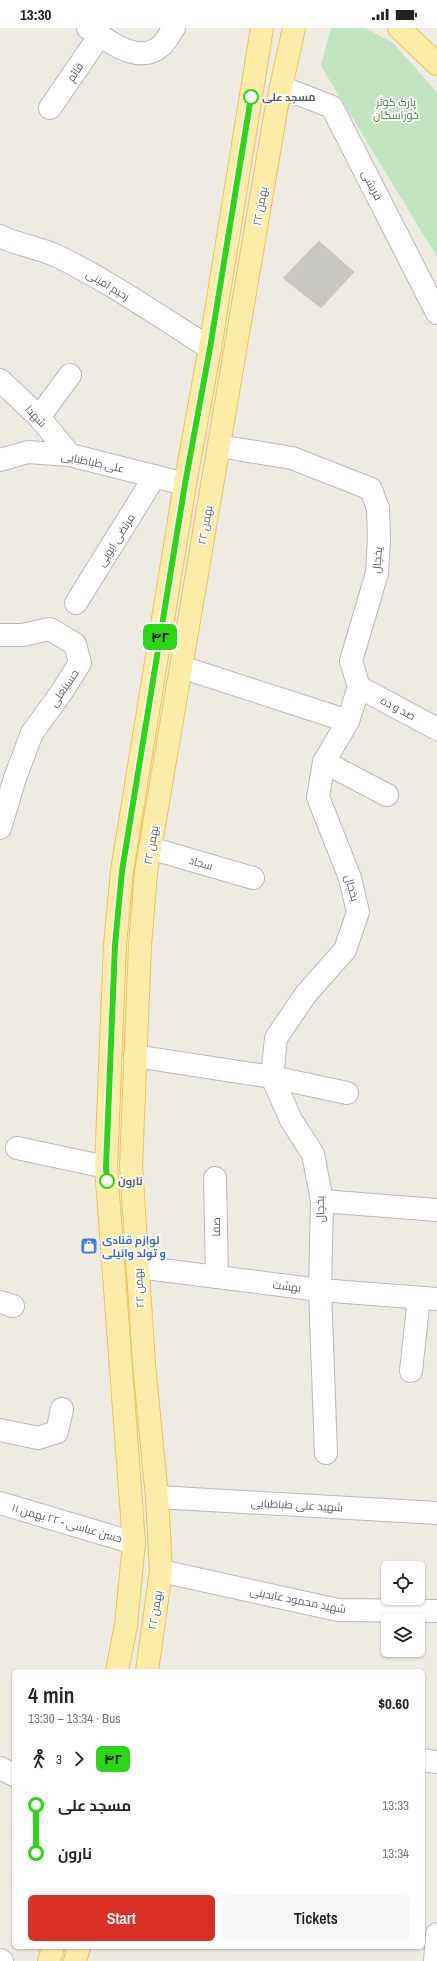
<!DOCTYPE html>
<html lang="en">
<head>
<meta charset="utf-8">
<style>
	:root { --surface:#fff; --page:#f6f6f6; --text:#222; --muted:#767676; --accent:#d93025 }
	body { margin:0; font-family:"Archivo Narrow",Cairo,sans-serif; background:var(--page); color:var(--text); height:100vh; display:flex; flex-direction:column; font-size:15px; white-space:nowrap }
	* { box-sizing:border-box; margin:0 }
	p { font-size:13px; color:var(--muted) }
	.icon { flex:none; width:22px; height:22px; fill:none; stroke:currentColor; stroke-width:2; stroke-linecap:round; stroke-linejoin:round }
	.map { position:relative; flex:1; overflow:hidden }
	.panel { position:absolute; left:12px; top:1641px; width:413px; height:280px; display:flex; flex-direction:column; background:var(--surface); border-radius:6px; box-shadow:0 1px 3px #0004 }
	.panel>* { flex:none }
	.badge { padding:0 8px; border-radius:6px; font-size:14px; line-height:26px }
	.controls { position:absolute; left:381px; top:1533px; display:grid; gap:8px }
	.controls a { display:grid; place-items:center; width:44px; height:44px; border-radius:6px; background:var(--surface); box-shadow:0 1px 3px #0004; font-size:20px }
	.map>.badge { position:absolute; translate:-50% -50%; box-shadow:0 0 0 2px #fff }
	.legs { display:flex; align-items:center; gap:6px; height:44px; padding:0 16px; font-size:13px }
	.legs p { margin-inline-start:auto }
	.head { display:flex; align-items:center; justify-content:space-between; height:68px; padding:0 16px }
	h1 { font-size:22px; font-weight:600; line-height:30px }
	.action { display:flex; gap:8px; margin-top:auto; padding:8px 16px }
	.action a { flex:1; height:46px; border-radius:6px; background:var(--accent); color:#fff; font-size:16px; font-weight:600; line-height:46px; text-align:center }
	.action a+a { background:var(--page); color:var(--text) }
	ul { padding:0 16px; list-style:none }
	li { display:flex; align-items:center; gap:14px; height:48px; font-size:15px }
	li i { display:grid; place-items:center; width:6px; height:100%; margin:0 5px; background:currentColor }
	li i::after { content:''; width:10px; height:10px; margin:-5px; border:3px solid; border-radius:50%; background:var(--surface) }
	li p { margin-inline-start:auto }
	li:first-child i { background:linear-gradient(#0000 50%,currentColor 0) }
	li:last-child i { background:linear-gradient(currentColor 50%,#0000 0) }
	.status { display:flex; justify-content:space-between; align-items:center; height:28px; padding:0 20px; background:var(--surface); direction:ltr }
	.status svg { height:11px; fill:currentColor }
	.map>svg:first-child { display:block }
	.green { fill:#c1e5c0 }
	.building { fill:#c8c6c0; stroke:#d2ccc1 }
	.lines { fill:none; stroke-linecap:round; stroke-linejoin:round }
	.minor-casing { stroke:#b6b9bd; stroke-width:24 }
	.major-casing { stroke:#eec05c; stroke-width:24 }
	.minor { stroke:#fff; stroke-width:22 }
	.major { stroke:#fdeda8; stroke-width:22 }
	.line-1-casing { stroke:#fff; stroke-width:9 }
	.line-1 { stroke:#2bd714; stroke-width:6 }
	.stop-1-dot { fill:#fff; stroke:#2bd714; stroke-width:2 }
	.labels { text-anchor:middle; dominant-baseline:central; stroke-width:3.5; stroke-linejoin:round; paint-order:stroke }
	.street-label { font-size:11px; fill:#5b5f63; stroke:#fff }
	.stop-label { font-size:11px; font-weight:bold; fill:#5b5f63; stroke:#fff; text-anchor:start }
	.park-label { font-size:11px; fill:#378639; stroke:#fff }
	.shop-label { font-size:11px; font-weight:bold; fill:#366cbe; stroke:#fff; text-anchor:start }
</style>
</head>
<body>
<div class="status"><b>13:30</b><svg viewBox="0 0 49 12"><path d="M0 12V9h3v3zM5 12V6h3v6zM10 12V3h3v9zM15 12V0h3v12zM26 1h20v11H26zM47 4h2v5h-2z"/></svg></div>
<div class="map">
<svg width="437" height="1933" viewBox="0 0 437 1933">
	<rect width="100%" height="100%" fill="#eeebe3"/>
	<path class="green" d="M331,0H365L392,14L437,64V229L321,38Z"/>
	<path class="building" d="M319,213L354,244L321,280L283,250Z"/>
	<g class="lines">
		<g class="minor-casing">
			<g id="minor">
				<path d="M88,0C107,12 138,38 161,18C166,14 170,5 174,0"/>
				<path d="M281,59L332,79L437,285"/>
				<path d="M50,80L100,7"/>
				<path d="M0,208C17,217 37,219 55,227C109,253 159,288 210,320"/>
				<path d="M0,352L39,389L70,427"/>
				<path d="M39,389L70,347"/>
				<path d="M219,418L292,430L371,461L378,481L379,510L377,545L351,633L359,659L348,693L324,734L318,769L350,850L358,884L345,922L306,966L276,1010L272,1049L291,1092L313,1126L322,1173L320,1262L326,1425"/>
				<path d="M0,432L28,424L70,427L185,456"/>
				<path d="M76,575L155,448"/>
				<path d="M0,607H22L50,601L75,616L80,635L61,665L32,705L15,750L0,800"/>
				<path d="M181,639L348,693"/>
				<path d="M359,659L437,701"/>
				<path d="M324,734L387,767"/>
				<path d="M150,820L253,850"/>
				<path d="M135,1028L272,1049L347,1065"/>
				<path d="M17,1120L106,1139"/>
				<path d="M215,1150L217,1249"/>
				<path d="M322,1173L437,1182"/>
				<path d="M138,1239L320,1262L437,1271"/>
				<path d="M0,1274L13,1278"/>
				<path d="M411,1343L419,1270"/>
				<path d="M0,1402L38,1410L57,1404L62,1381"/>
				<path d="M157,1469L437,1485"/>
				<path d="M0,1475L134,1515"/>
				<path d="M161,1543L338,1582L437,1583"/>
				<path d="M423,1732L437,1734"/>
				<path d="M0,1740L14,1747"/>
				<path d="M0,1932L2,1933"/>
				<path d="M435,1933L437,1906"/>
			</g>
		</g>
		<g class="major-casing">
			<g id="major">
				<path d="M399,0L437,36"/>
				<path d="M117,1643L126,1597L134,1515L106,1139L115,917L122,843L185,456L210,320L262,0"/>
				<path d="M147,1643L161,1543L157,1469L144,1336L131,1137L140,918L146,844L277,77L294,0"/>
				<path d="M49,1933L53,1919"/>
				<path d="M75,1933L79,1919"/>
			</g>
		</g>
		<use href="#minor" class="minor"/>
		<use href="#major" class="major"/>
	</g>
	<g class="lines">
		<g class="line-1-casing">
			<path id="line-1" d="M107,1153L106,1139L115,917L122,843L185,456L210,320L251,69"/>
		</g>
		<use href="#line-1" class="line-1"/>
	</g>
	<defs>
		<g id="shop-square" transform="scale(0.9)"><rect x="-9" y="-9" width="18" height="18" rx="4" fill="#3f7fe0" stroke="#fff"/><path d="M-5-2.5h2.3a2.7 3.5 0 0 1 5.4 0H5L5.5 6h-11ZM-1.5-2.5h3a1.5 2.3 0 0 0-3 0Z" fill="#fff"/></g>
	</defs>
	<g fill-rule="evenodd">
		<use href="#shop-square" x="89" y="1218"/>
	</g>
	<g class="stop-1-dot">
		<circle cx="251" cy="69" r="7"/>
		<circle cx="107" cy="1153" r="7"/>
	</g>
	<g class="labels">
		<g class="street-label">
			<text transform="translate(75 44) rotate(-56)">قائم</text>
			<text transform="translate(372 157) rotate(63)">قریشی</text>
			<text transform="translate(260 178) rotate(-80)">۲۲ بهمن</text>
			<text transform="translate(108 257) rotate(31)">رحیم امینی</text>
			<text transform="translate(36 388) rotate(47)">شهدا</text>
			<text transform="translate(93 434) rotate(12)">علی طباطبایی</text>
			<text transform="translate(205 497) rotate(-80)">۲۲ بهمن</text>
			<text transform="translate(116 512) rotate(-58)">مرتضی ایوبی</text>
			<text transform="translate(377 532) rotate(-85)">یخچال</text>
			<text transform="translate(64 660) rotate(-56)">حسینعلی</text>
			<text transform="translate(398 680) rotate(28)">صد و ده</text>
			<text transform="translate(151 817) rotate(-80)">۲۲ بهمن</text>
			<text transform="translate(201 835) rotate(16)">سجاد</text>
			<text transform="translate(352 860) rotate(74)">یخچال</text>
			<text transform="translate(320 1181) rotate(-92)">یخچال</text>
			<text transform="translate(216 1199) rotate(-91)">صفا</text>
			<text transform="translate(287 1258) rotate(7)">بهشت</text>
			<text transform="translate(139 1260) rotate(-94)">۲۲ بهمن</text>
			<text transform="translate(297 1477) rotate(3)">شهید علی طباطبایی</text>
			<text transform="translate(67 1495) rotate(16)">حسن عباسی - ۲۲ بهمن ۱۱</text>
			<text transform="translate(298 1572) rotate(11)">شهید محمود عابدینی</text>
			<text transform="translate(155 1582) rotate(-81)">۲۲ بهمن</text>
		</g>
		<g class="stop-label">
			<text x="262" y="69">مسجد علی</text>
			<text x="118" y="1153">نارون</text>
		</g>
		<g class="park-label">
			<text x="396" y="74">پارک کوثر<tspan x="396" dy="13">خوراسگان</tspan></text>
		</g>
		<g class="shop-label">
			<text x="102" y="1212">لوازم قنادی<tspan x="102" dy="13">و تولد وانیلی</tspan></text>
		</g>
	</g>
</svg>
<div class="controls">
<a><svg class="icon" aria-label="locate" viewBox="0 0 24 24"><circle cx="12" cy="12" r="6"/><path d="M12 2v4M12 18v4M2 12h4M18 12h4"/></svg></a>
<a><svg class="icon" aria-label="layers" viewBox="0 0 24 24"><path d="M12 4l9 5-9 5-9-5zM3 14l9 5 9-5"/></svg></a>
</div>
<b class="badge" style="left:160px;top:609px;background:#2bd714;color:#111">۴۲</b>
<section class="panel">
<div class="head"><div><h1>4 min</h1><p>13:30 – 13:34 · Bus</p></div><b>$0.60</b></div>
<div class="legs"><svg class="icon" aria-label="walk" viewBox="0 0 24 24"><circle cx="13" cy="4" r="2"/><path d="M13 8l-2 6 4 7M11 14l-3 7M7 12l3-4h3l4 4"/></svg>3<svg class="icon" aria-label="forward" viewBox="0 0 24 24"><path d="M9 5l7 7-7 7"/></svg><b class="badge" style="background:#2bd714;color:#111">۴۲</b></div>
<ul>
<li><i style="color:#2bd714"></i><b>مسجد علی</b><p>13:33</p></li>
<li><i style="color:#2bd714"></i><b>نارون</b><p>13:34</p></li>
</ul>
<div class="action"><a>Start</a><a>Tickets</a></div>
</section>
</div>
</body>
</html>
